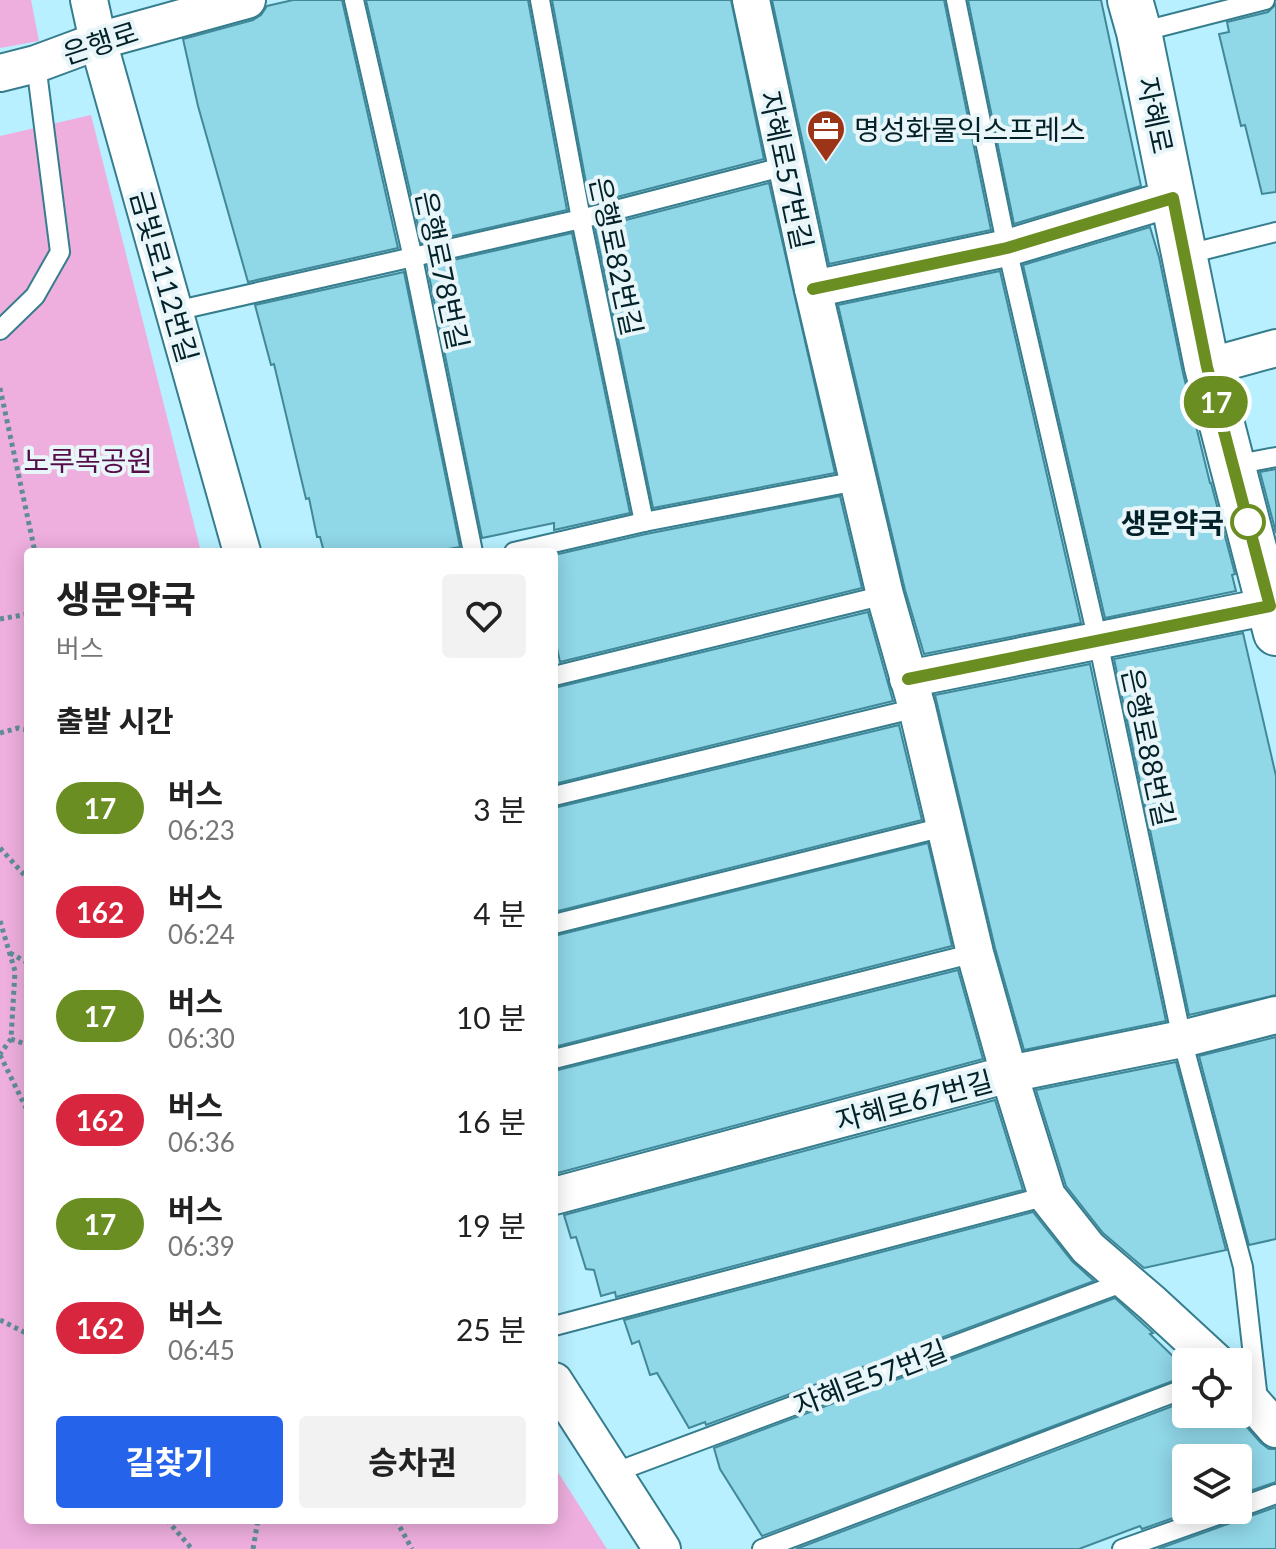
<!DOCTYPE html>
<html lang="ko">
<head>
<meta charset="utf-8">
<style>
	:root { --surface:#fff; --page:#f2f2f2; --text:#222; --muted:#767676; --accent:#2563eb }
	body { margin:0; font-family:Lato,"Noto Sans KR",sans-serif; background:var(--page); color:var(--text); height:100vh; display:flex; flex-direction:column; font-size:30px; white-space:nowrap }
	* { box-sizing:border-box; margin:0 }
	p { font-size:26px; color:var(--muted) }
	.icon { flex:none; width:44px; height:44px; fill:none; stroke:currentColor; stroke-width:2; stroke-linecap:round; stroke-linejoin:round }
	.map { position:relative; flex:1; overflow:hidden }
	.panel { position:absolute; left:24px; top:548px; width:534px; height:976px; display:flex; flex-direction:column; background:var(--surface); border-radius:8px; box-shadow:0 4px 20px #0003 }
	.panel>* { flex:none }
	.badge { padding:0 16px; border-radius:26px; font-size:28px; line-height:52px }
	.controls { position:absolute; left:1172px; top:1348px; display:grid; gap:16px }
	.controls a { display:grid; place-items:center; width:80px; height:80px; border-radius:8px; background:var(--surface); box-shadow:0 4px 20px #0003; font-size:40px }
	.map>.badge { position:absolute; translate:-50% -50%; box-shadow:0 0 0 4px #fff }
	h2 { padding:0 32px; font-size:30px; line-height:72px }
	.round { display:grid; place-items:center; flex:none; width:84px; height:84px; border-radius:8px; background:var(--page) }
	.overview { display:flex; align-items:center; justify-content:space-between; height:136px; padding:0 32px }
	h1 { font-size:38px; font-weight:700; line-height:60px }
	.button { display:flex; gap:16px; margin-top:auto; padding:16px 32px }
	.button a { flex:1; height:92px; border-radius:8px; background:var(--accent); color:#fff; font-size:32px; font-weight:700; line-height:92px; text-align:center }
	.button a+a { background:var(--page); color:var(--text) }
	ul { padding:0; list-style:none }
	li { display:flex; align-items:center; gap:24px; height:104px; padding:0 32px }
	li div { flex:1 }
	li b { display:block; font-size:30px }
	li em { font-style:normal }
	li .badge { min-width:88px; font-weight:700; text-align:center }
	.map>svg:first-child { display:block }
	.green { fill:#eeaede }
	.building { fill:#90d7e8; stroke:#418899; stroke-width:2 }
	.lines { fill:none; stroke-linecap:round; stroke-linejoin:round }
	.service-casing { stroke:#367d8e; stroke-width:22 }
	.minor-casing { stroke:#367d8e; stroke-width:40 }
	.tertiary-casing { stroke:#367d8e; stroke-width:48 }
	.path { stroke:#608c97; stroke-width:5; stroke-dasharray:4 4; stroke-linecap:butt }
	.service { stroke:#fff; stroke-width:18 }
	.minor { stroke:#fff; stroke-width:36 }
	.tertiary { stroke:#fff; stroke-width:44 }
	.line-casing { stroke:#fff; stroke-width:18 }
	.line { stroke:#6b8e23; stroke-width:12 }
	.stop-dot { fill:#fff; stroke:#6b8e23; stroke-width:4 }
	.labels { text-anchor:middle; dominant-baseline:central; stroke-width:8; stroke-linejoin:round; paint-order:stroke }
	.street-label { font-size:28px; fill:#032128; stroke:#e8f5f9 }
	.poi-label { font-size:28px; fill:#032128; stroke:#e8f5f9; text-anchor:start }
	.park-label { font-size:28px; fill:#550d4a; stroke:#e8f5f9 }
	.stop-label { font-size:28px; font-weight:bold; fill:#032128; stroke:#e8f5f9; text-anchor:end }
</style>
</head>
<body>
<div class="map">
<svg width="1276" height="1549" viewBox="0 0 1276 1549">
	<rect width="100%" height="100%" fill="#b8f0ff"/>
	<g class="green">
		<path d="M0,0H31L39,41L0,48Z"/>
		<path d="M91,115L201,552H28V1520H554V1466L607,1549H0V136Z"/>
	</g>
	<g class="building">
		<path d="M293,0H342L398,248L248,282L198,106L183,39L253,20L261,15L267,6Z"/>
		<path d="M366,0H528L567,210L422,243Z"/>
		<path d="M552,0H731L764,159L590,204Z"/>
		<path d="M772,0H944L991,230L829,264Z"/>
		<path d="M968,0H1101L1141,186L1014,224Z"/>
		<path d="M1276,4V192L1262,194L1245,125L1241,126L1219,34L1229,32L1227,22L1268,12Z"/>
		<path d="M769,183L835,473L653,508L595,228Z"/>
		<path d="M1150,227L1159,257L1183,373L1210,483H1211L1235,574L1232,575L1236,591L1105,618L1023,265Z"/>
		<path d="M572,233L630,513L554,530V523L482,538L427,266Z"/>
		<path d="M1000,271L1081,623L924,654L905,590L838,305Z"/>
		<path d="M404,272L460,547L430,552H324L320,537H317L309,498L306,499L274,364L271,365L255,305Z"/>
		<path d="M1276,469V533L1260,472Z"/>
		<path d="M840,496L862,588L560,662L554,634V555L646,534Z"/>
		<path d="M868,612L893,701L554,784V688Z"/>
		<path d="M1243,633L1276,776V995L1189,1015L1114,659Z"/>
		<path d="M1090,664L1166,1021L1024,1050L995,948L935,695Z"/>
		<path d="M899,725L922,820L554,912V808Z"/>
		<path d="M928,843L952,946L554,1047V936Z"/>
		<path d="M958,970L983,1059L554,1174V1071Z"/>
		<path d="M1276,1037V1239L1249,1245L1199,1056Z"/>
		<path d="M1176,1062L1226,1250L1144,1268L1103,1233L1066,1186L1036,1090Z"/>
		<path d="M995,1100L1023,1190L616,1297L615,1292L601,1296L594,1270L586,1269L576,1237L571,1238L564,1215Z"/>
		<path d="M1033,1212L1072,1261L1094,1281L706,1425L705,1422L689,1428L657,1373L650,1375L639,1341L632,1344L624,1320Z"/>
		<path d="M1115,1298L1153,1333L1150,1334L1186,1369V1376L762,1536L720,1469L714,1448Z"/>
		<path d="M1186,1401V1414H1235L1261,1443L1269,1449H1276V1482L1238,1495V1458H1186V1510H1196L1142,1529L1140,1526L1079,1549H796Z"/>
		<path d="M1276,1507V1549H1158L1239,1520Z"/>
	</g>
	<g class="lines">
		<g class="service-casing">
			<g id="service">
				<path d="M354,0L413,258L473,552"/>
				<path d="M540,0L581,219L644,522"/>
				<path d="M956,0L1007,248L1098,641L1182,1039L1243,1267L1258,1400"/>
				<path d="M1140,32L1265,0"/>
				<path d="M1184,255L1276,232"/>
				<path d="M175,311L581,219L786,166"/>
				<path d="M0,330L35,296L60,252L36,64"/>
				<path d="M1234,465L1276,457"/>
				<path d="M514,552L644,522L857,481"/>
				<path d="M554,676L885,595"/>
				<path d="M554,796L917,708"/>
				<path d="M554,924L944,827"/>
				<path d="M554,1059L975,953"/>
				<path d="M554,1326L1047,1196"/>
				<path d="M613,1473L1127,1281"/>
				<path d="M1238,1508L1276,1494"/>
				<path d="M762,1549L1186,1388"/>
				<path d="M1122,1549L1232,1510"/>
			</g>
		</g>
		<g class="minor-casing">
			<g id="minor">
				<path d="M89,0L98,41L242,552"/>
				<path d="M751,0L813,289L885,595L917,708L975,953L1009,1074L1047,1196L1088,1248L1152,1303L1216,1362"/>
				<path d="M0,73L36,64L98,41L247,0"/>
				<path d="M813,289L1007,248L1173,198"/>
				<path d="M1207,367L1276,348"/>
				<path d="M908,679L1270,606"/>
				<path d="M554,1196L1009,1074L1182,1039L1276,1015"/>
				<path d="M554,1381L662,1549"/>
				<path d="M1238,1386L1276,1429"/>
			</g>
		</g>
		<g class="tertiary-casing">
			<path id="tertiary" d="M1130,0L1139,32L1207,367L1276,633"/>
		</g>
		<g class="path">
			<path d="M0,388L35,552"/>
			<path d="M0,619L28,614"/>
			<path d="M0,733L18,728L28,730"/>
			<path d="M0,848L28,879"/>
			<path d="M0,921L15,971L11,1039L0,1054"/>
			<path d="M10,953L28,963"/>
			<path d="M11,1039L28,1045"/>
			<path d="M0,1055L28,1112"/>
			<path d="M0,1320L28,1334"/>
			<path d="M167,1520L192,1549"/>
			<path d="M396,1520L412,1549"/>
			<path d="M253,1549L258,1520"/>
		</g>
		<use href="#service" class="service"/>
		<use href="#minor" class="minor"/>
		<use href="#tertiary" class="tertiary"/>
	</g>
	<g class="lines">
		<g class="line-casing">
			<path id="line" d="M813,289L1007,248L1173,198L1207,367L1270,606L908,679"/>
		</g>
		<use href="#line" class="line"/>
	</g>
	<defs>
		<g id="office-pin" transform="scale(2)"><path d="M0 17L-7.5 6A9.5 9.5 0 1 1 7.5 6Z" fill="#9c3418" stroke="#e8f5f9"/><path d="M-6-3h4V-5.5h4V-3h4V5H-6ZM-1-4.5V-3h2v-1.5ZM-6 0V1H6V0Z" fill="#fff"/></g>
	</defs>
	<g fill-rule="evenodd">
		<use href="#office-pin" x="826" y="129"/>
	</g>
	<circle class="stop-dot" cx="1248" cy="522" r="16"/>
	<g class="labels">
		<g class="street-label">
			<text transform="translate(100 42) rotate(-18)">은행로</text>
			<text transform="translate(1156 115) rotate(78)">자혜로</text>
			<text transform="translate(787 170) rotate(78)">자혜로57번길</text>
			<text transform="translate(617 256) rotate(78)">은행로82번길</text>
			<text transform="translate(443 270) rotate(78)">은행로78번길</text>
			<text transform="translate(165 276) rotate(74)">금빛로112번길</text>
			<text transform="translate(1149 747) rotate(78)">은행로88번길</text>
			<text transform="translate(914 1100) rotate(-15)">자혜로67번길</text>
			<text transform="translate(870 1377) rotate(-21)">자혜로57번길</text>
		</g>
		<g class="poi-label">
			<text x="854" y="129">명성화물익스프레스</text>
		</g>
		<g class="park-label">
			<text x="88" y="460">노루목공원</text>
		</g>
		<g class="stop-label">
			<text x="1224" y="522">생문약국</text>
		</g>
	</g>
</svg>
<div class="controls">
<a><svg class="icon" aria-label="locate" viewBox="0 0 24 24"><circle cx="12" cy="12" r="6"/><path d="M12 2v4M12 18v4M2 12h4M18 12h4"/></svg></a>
<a><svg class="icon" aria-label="layers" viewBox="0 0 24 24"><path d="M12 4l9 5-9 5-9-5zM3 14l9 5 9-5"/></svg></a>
</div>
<b class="badge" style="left:1216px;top:402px;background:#6b8e23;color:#fff">17</b>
<section class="panel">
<div class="overview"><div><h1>생문약국</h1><p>버스</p></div><a class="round"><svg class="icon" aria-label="heart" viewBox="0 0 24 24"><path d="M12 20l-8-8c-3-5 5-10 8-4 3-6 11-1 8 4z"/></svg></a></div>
<h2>출발 시간</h2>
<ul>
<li><span class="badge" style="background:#6b8e23;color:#fff">17</span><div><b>버스</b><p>06:23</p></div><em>3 분</em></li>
<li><span class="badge" style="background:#d7263d;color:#fff">162</span><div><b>버스</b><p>06:24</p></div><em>4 분</em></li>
<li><span class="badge" style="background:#6b8e23;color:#fff">17</span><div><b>버스</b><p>06:30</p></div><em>10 분</em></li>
<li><span class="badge" style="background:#d7263d;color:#fff">162</span><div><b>버스</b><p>06:36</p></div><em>16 분</em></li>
<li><span class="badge" style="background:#6b8e23;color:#fff">17</span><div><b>버스</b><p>06:39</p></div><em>19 분</em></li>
<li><span class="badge" style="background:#d7263d;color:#fff">162</span><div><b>버스</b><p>06:45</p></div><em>25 분</em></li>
</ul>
<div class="button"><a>길찾기</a><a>승차권</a></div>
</section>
</div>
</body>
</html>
